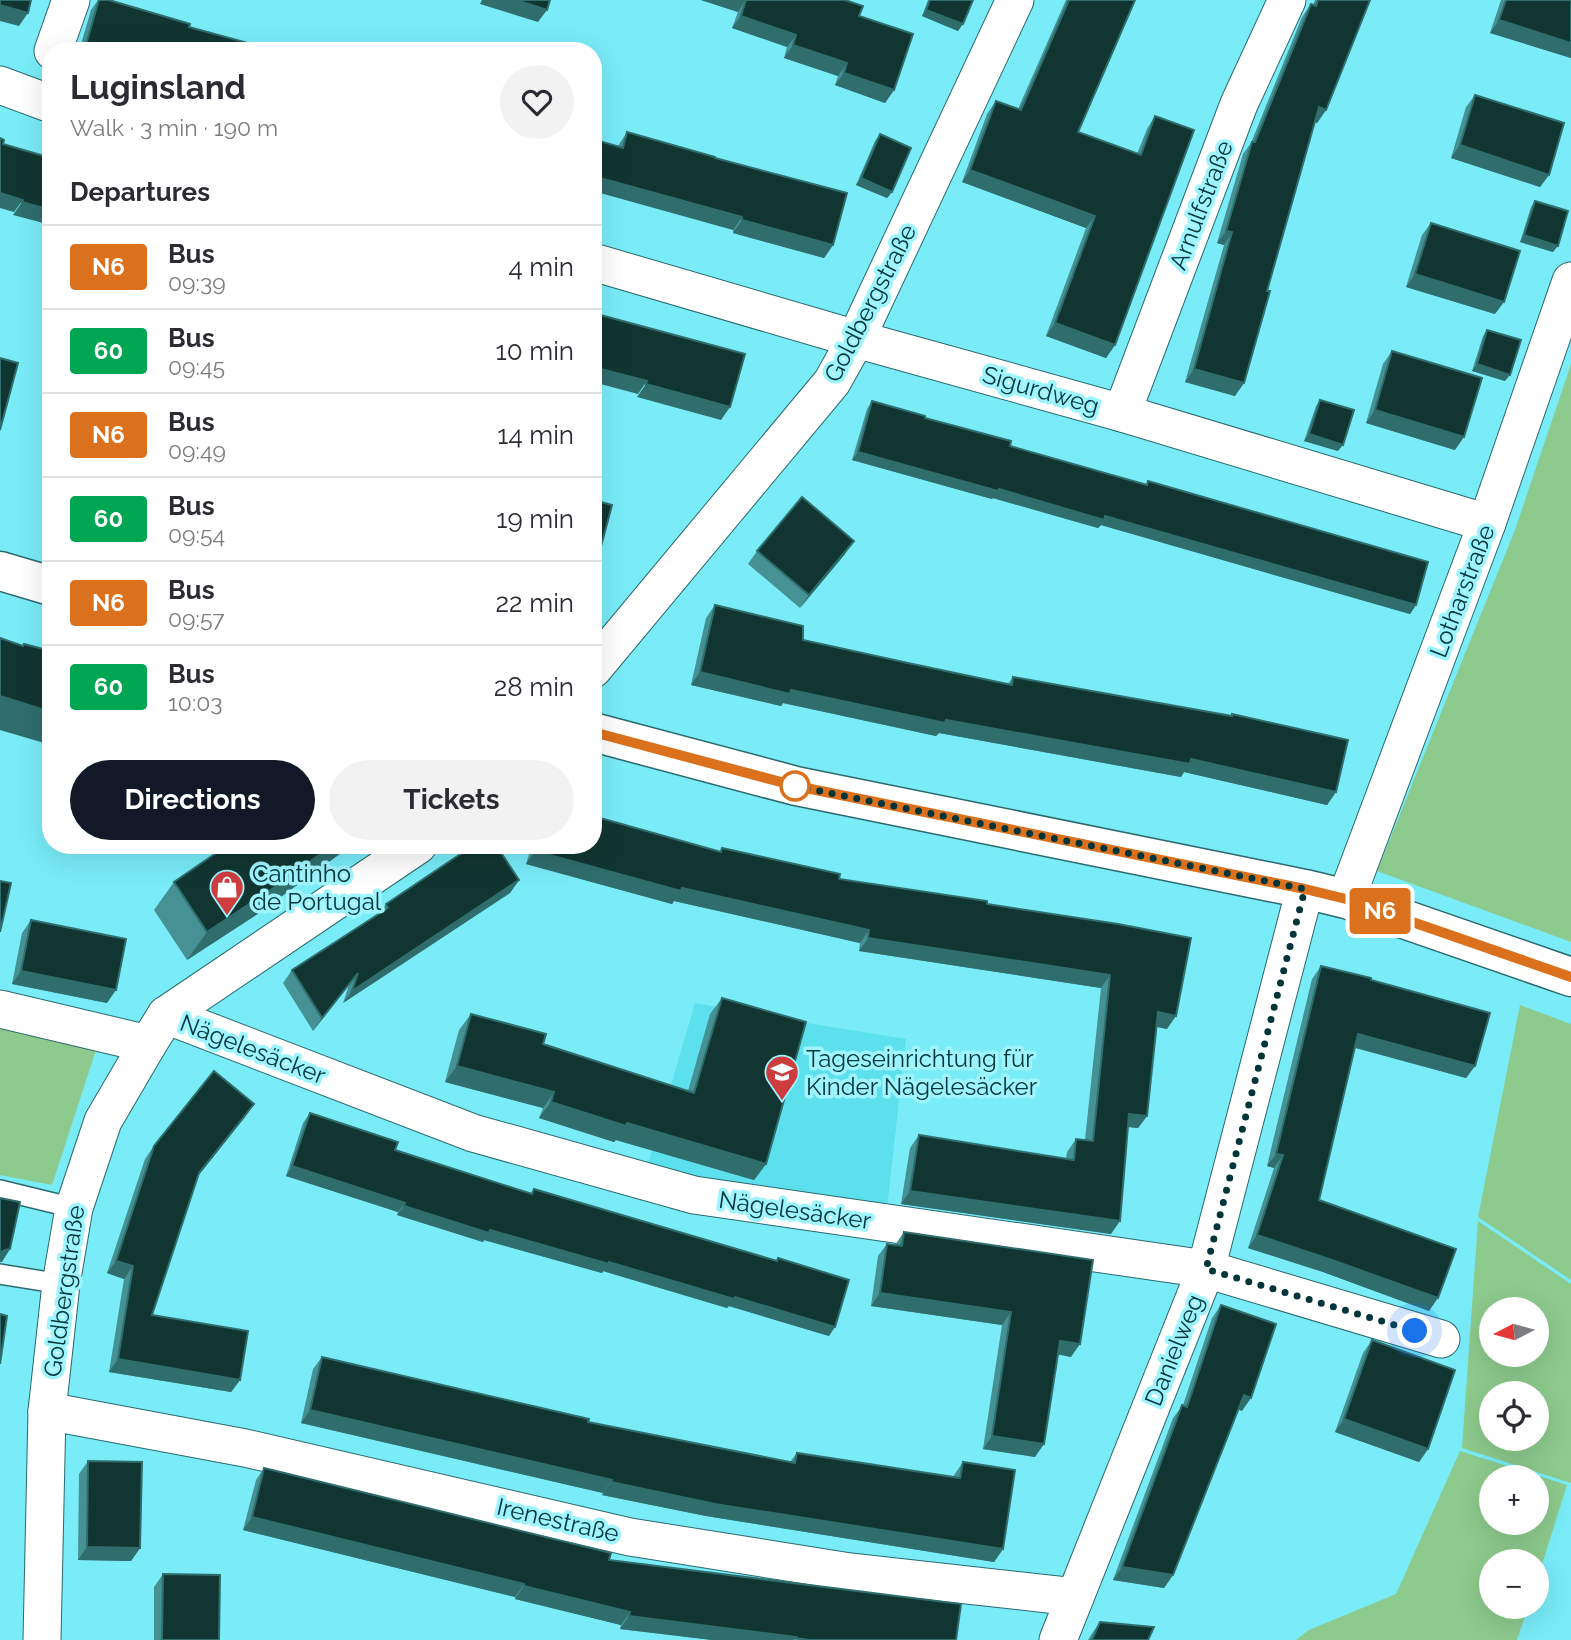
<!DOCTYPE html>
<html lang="en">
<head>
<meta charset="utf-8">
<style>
	:root { --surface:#fff; --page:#f2f2f3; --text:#2b2b33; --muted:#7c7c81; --line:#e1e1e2; --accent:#111827 }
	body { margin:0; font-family:Raleway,sans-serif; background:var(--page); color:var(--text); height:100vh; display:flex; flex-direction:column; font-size:26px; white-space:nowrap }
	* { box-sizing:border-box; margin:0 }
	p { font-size:23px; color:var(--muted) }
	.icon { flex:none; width:38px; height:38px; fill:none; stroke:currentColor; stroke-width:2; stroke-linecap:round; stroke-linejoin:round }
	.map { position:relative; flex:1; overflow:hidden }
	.sheet { position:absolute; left:42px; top:42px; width:560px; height:812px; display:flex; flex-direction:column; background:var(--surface); border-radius:28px; box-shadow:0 7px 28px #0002 }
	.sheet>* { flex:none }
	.badge { padding:0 14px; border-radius:5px; font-size:24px; line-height:46px }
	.needle { width:46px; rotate:264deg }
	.tools { position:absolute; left:1479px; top:1297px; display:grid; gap:14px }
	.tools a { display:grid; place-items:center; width:70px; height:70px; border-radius:50%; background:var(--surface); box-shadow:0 7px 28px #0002; font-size:35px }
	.you { position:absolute; width:35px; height:35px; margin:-18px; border:5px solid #fff; border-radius:50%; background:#1a73e8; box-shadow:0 0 0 10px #1a73e833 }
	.map>.badge { position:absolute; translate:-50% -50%; box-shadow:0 0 0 4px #fff }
	h2 { padding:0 28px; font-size:26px; line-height:63px }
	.round { display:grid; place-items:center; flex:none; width:74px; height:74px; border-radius:37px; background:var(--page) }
	.headline { display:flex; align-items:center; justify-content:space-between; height:119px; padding:0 28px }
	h1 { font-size:33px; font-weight:700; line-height:52px }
	.cta { display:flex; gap:14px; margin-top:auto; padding:14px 28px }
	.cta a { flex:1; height:80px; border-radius:42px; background:var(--accent); color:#fff; font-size:28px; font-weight:700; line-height:80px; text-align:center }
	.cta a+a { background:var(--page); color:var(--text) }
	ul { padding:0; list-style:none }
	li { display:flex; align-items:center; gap:21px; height:84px; padding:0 28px; border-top:2px solid var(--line) }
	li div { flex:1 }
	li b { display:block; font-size:26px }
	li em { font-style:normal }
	li .badge { min-width:77px; font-weight:700; text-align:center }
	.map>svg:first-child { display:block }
	.built { fill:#5de0ee }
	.green { fill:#8dca8d; fill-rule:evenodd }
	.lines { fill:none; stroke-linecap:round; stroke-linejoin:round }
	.lane-casing { stroke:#2b696f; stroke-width:22 }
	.street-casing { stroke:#2b696f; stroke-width:39 }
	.secondary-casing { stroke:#2b696f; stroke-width:41 }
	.lane { stroke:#fff; stroke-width:19 }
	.street { stroke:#fff; stroke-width:37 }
	.secondary { stroke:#fff; stroke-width:38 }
	.wall { fill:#459194 }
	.shaded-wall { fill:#306d6d }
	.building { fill:#113631; stroke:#306d6d; stroke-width:2 }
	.line-casing { stroke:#fff; stroke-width:16 }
	.line { stroke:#db711d; stroke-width:10 }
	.walk { stroke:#00353a; stroke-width:7; stroke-dasharray:0 12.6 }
	.stop-dot { fill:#fff; stroke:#db711d; stroke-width:3.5 }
	.labels { text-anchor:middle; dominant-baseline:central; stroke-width:7; stroke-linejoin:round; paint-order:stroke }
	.street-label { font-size:24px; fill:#00353a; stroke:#9ff5ff }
	.poi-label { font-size:24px; fill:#00353a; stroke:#9ff5ff; text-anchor:start }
</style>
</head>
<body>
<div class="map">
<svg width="1571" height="1640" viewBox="0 0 1571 1640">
	<rect width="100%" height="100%" fill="#79ecf8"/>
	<path class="built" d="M695,1003L782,1019L906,1039L887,1208L703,1184L648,1164Z"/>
	<g class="green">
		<path d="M1571,364V942L1377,871L1515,530Z"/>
		<path d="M1520,1005L1571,1024V1280L1478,1217Z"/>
		<path d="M0,1022L98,1044L52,1185L0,1175Z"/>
		<path d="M1478,1221L1571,1284V1483L1462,1448ZM1536,1309V1354H1491V1309ZM1491,1393H1536V1438H1491Z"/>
		<path d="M1460,1451L1567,1485L1537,1580L1536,1561H1491V1606L1528,1607L1517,1640H1296L1309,1630L1396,1594ZM1536,1477V1522H1491V1477Z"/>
	</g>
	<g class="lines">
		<g class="lane-casing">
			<g id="lane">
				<path d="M0,1190L74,1208"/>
				<path d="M0,1274L61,1284"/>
			</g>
		</g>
		<g class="street-casing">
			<g id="street">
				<path d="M53,51L71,0"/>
				<path d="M0,85L51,104"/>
				<path d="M593,262L856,339L1122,413L1487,523"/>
				<path d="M1122,413L1239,104L1287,0"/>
				<path d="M593,669L832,382L856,339L1015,0"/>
				<path d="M1346,899L1487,523L1571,281"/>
				<path d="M0,1009L148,1044"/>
				<path d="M166,1015L473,1133L694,1195L1206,1269L1441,1339"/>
				<path d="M47,1411L245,1448L630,1537L850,1572L1075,1597"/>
				<path d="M42,1640L47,1411L61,1284L74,1208L103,1121L148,1044L166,1015L418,845"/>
				<path d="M1058,1640L1206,1269L1305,889"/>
			</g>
		</g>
		<g class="secondary-casing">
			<g id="secondary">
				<path d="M0,571L51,586"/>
				<path d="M593,732L796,786L1305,889L1346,899L1571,977"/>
			</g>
		</g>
		<use href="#lane" class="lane"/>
		<use href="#street" class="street"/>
		<use href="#secondary" class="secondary"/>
	</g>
	<g class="wall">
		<path d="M98,0H109L189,27L277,51H79L91,10Z"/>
		<path d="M701,0H845L859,16L894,90L885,103L835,85L838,76L784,58L787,47L732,28L738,12Z"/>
		<path d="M928,0H973L958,31L922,16Z"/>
		<path d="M1066,0H1135L1078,132L1137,154L1147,129L1155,116L1115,345L1106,358L1046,336L1086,228L962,182L987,114L996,101L1018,109Z"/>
		<path d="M1315,0H1370L1326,110L1317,123L1315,122L1235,396L1185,382L1224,245L1217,243L1243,154L1251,143L1302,17L1311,4L1313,5Z"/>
		<path d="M1501,0H1571V58L1490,33Z"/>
		<path d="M1475,95L1549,175L1540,187L1451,158L1466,107Z"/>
		<path d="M627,132L715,158L833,245L824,258L733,233V230L618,146Z"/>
		<path d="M880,134L892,192L887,198L856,185L875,141Z"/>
		<path d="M1535,201L1553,252L1520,242L1531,207Z"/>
		<path d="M1431,223L1495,314L1406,287L1422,235Z"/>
		<path d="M1487,330L1505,381L1472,371L1483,336Z"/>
		<path d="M1392,351L1455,450L1366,423L1383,364Z"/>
		<path d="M1320,400L1338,451L1304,441L1316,406Z"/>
		<path d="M872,401L1010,446L1146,485L1148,481L1416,605L1410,614L1101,525L1098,528L993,498L992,499L852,460L867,409Z"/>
		<path d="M757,551L845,554L800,608L748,564Z"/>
		<path d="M715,605L803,640L1008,684L1013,677L1231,716L1232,714L1336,792L1327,805L1184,772L1181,777L939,733L936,736L783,703L781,706L691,685L706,618Z"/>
		<path d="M228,845H352L256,915L187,960L154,910L174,882Z"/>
		<path d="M532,845H593L720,851L722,848L839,879L987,904L1118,924L1167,1029L1156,1027L1147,1116L1138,1128L1128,1127L1111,1234L901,1204L910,1148L919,1135L1066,1159L1067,1152L1076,1139L1085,1140L1101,988L859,951L860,943L674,901L672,904L526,864Z"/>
		<path d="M519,880L510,893L343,1003L349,985L313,1031L283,983L292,970L378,915L386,904Z"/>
		<path d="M31,920L107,1003L12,984L22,933Z"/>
		<path d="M1321,966L1475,1066L1466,1078L1355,1048L1319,1200L1429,1311L1323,1272L1248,1248L1274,1168L1267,1166L1312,979Z"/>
		<path d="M722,998L766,1164L754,1180L616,1140L614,1142L539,1118L543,1108L445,1082L459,1030L471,1014L543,1044L688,1091L710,1014Z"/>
		<path d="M310,1113L395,1150L531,1193L534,1189L776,1261L778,1258L829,1336L729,1306L727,1308L603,1271L602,1273L484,1240L483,1242L397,1215L398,1212L286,1176L303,1123Z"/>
		<path d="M245,1117L198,1176L152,1315L240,1380L231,1392L109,1372L124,1279L107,1273L145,1159L154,1146Z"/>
		<path d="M904,1232L1071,1357L1058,1354L1035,1457L983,1449L1002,1325L871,1306L878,1256L887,1244L895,1245Z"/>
		<path d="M1221,1305L1242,1411L1238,1409L1173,1575L1164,1588L1113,1580L1173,1418L1183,1405L1212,1318Z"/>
		<path d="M1372,1340L1428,1449L1419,1462L1335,1432L1363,1353Z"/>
		<path d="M322,1357L588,1422L790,1462L797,1453L954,1477V1475L963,1462L1003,1549L994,1562L706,1516L602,1495L603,1493L301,1423L313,1369Z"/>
		<path d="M88,1461L140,1548L131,1561L78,1560L79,1474Z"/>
		<path d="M264,1468L609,1560L956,1640H712L620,1629L621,1625L515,1599V1597L243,1530L256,1480Z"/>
		<path d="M163,1574L219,1640H154V1587Z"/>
		<path d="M1100,1622L1148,1640H1088L1091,1635Z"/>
	</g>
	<g class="shaded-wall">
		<path d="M482,0H516L547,10L538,22L480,4Z"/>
		<path d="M701,0H746L738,12Z"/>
		<path d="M0,5L28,13L19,26L0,21Z"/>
		<path d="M926,10L963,24L958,31L922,16Z"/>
		<path d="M741,16L796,35L787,47L732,28Z"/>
		<path d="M1499,20L1571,43V58L1490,33Z"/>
		<path d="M793,45L847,63L838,76L784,58Z"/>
		<path d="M844,73L894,90L885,103L835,85Z"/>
		<path d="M1319,107L1326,110L1317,123L1310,120Z"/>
		<path d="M1460,145L1549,175L1540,187L1451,158Z"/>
		<path d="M970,170L1095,216L1086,228L962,182Z"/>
		<path d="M593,176L742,217L733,230L593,191Z"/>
		<path d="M861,178L892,192L887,198L856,185Z"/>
		<path d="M0,193L23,200L14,212L0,208Z"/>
		<path d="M22,202L51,210V225L13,215Z"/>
		<path d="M742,220L833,245L824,258L733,233Z"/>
		<path d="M1226,231L1232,232L1224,245L1217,243Z"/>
		<path d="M1524,235L1558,246L1553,252L1520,242Z"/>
		<path d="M1415,274L1504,302L1495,314L1406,287Z"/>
		<path d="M1055,323L1115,345L1106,358L1046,336Z"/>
		<path d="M1477,364L1510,375L1505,381L1472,371Z"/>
		<path d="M593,367L647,381L638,394L593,382Z"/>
		<path d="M1194,369L1244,383L1235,396L1185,382Z"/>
		<path d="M646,384L730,407L721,420L637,397Z"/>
		<path d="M1375,410L1464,437L1455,450L1366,423Z"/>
		<path d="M1309,434L1343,445L1338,451L1304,441Z"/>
		<path d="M858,452L999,489L1105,516L1416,605L1410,614L1101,525L1098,528L993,498L992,499L852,460Z"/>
		<path d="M854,541L845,554L800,608L809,595Z"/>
		<path d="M593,552L599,554L593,562Z"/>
		<path d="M700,672L946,720L1191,759L1336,792L1327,805L1184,772L1181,777L939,733L936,736L783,703L781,706L691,685Z"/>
		<path d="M0,696L51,712V745L0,730Z"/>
		<path d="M333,845H352L256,915L187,960L207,932Z"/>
		<path d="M535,851L682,888L869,930L860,943L674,901L672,904L526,864Z"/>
		<path d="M519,880L510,893L343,1003L352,991Z"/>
		<path d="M868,938L1110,975L1101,988L859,951Z"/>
		<path d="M21,971L116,990L107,1003L12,984Z"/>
		<path d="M358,973L349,985L313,1031L322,1018Z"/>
		<path d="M1158,1012L1176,1016L1167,1029L1149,1025Z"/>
		<path d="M1358,1034L1475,1066L1466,1078L1349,1046Z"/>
		<path d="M457,1066L554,1092L543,1108L445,1082Z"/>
		<path d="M551,1102L766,1164L754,1180L616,1140L614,1142L539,1118Z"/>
		<path d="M254,1104L245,1117L190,1186L199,1173Z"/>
		<path d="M1129,1114L1147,1116L1138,1128L1120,1126Z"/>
		<path d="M1276,1154L1283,1155L1274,1168L1267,1166Z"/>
		<path d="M292,1166L405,1203L398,1212L286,1176Z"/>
		<path d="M910,1191L1120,1221L1111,1234L901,1204Z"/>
		<path d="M404,1206L735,1297L835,1327L829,1336L729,1306L727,1308L603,1271L602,1273L484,1240L483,1242L397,1215Z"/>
		<path d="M1257,1235L1332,1260L1438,1298L1429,1311L1323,1272L1248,1248Z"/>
		<path d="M10,1249L2,1262H0V1253L5,1250Z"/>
		<path d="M116,1261L133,1266L124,1279L107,1273Z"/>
		<path d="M880,1293L1011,1312L1002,1325L871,1306Z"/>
		<path d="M1060,1341L1080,1344L1071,1357L1051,1353Z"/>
		<path d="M118,1359L240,1380L231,1392L109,1372Z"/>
		<path d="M1244,1395L1251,1398L1242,1411L1235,1408Z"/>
		<path d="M310,1410L612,1480L603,1493L301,1423Z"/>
		<path d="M1344,1419L1428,1449L1419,1462L1335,1432Z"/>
		<path d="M992,1436L1044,1444L1035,1457L983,1449Z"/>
		<path d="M611,1482L1003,1549L994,1562L706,1516L602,1495Z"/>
		<path d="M252,1517L524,1584L515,1597L243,1530Z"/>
		<path d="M87,1547L140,1548L131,1561L78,1560Z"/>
		<path d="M1122,1567L1173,1575L1164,1588L1113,1580Z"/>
		<path d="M524,1586L630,1612L621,1625L515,1599Z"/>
		<path d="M629,1616L796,1637L793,1640H712L620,1629Z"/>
	</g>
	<g class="building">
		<path d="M0,0H31L28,13L0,5Z"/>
		<path d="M99,0H109L190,24L189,27L277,51H95L85,48Z"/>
		<path d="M516,0H550L547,10Z"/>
		<path d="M746,0H845L863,6L859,16L913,34L894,90L844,73L847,63L793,45L796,35L741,16Z"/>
		<path d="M930,0H973L963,24L926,10Z"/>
		<path d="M1069,0H1135L1078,132L1141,155L1155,116L1194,130L1115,345L1055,323L1095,216L970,170L996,101L1021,110Z"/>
		<path d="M1318,0H1370L1326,110L1319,107L1267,291H1270L1244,383L1194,369L1232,232L1226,231L1252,142H1255L1311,4L1316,6Z"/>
		<path d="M1506,0H1571V43L1499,20Z"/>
		<path d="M1475,95L1564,123L1549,175L1460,145Z"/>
		<path d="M627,132L715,157V158L847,193L833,245L742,220V217L593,176V139L623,148Z"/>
		<path d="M880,134L911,148L892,192L861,178Z"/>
		<path d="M0,138L4,140L3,144L51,158V210L22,202L23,200L0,193Z"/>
		<path d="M1535,201L1568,211L1558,246L1524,235Z"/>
		<path d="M1431,223L1520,251L1504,302L1415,274Z"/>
		<path d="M593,313L745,354L730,407L646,384L647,381L593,367Z"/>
		<path d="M1487,330L1521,340L1510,375L1477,364Z"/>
		<path d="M1392,351L1482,378L1464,437L1375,410Z"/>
		<path d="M0,358L18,363L0,430Z"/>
		<path d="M1320,400L1354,410L1343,445L1309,434Z"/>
		<path d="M872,401L925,416V418L1011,441L1010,446L1147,485L1148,481L1428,562L1416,605L1105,516L1104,520L999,489L998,491L858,452Z"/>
		<path d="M802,497L854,541L809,595L757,551Z"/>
		<path d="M593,500L612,505L599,554L593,552Z"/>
		<path d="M715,605L803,626V640L908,663L1012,685L1013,677L1232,716V714L1348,740L1336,792L1191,759L1190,764L946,720L945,723L791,690L790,694L700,672Z"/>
		<path d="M0,638L23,646L24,644L51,651V712L0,696Z"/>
		<path d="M593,816L721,852L722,848L840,874L839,879L987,901V904L1118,924L1191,938L1176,1016L1158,1012L1147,1116L1129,1114L1120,1221L910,1191L919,1135L1074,1160L1076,1139L1093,1141L1110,975L868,938L869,930L682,888L681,891L535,851L537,845H593Z"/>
		<path d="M228,845H333L275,887L207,932L174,882Z"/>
		<path d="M474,845H496L519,880L352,991L358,973L322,1018L292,970L388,908L386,904Z"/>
		<path d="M0,881L11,883L0,932Z"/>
		<path d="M31,920L126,939L116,990L21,971Z"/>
		<path d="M1321,966L1371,978V980L1490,1013L1475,1066L1358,1034L1319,1200L1456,1249L1438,1298L1332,1260L1257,1235L1283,1155L1276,1154Z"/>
		<path d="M722,998L806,1022L766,1164L627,1123L626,1126L551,1102L554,1092L457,1066L471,1014L546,1034L543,1044L694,1093Z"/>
		<path d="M214,1071L254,1104L199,1173L152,1315L248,1331L240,1380L118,1359L133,1266L116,1261L154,1146Z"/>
		<path d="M310,1113L398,1142L395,1150L532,1194L534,1189L777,1261L778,1258L849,1280L835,1327L735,1297L734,1299L609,1262V1264L490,1230L489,1233L404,1206L405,1203L292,1166Z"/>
		<path d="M0,1198L20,1202L10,1249L5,1250L0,1253Z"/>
		<path d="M904,1232L1093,1260L1080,1344L1060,1341L1044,1444L992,1436L1011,1312L880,1293L887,1244L902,1246Z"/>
		<path d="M1221,1305L1276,1324L1251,1398L1244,1395L1173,1575L1122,1567L1182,1405L1187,1407Z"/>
		<path d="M0,1314L7,1316L0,1364Z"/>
		<path d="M1372,1340L1455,1370L1428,1449L1344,1419Z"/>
		<path d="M322,1357L589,1419L588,1422L795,1463L797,1453L960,1478L963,1462L1015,1470L1003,1549L715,1504L611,1482L612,1480L310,1410Z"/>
		<path d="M88,1461L142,1462L140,1548L87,1547Z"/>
		<path d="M264,1468L611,1553L609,1560L961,1604L956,1640H810L795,1638L796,1637L629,1616L630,1612L524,1586V1584L252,1517Z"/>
		<path d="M163,1574L220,1575L219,1640H162Z"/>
		<path d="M1100,1622L1154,1627L1148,1640H1092Z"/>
	</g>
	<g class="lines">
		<g class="line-casing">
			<path id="line" d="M593,732L796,786L1305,889L1346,899L1571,977"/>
		</g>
		<use href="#line" class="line"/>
		<path class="walk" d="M795,786L1305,889L1206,1269L1415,1331"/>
	</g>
	<defs>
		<g id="shop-pin" transform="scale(1.75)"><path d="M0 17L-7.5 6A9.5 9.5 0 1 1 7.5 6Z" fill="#cd3d3f" stroke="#9ff5ff"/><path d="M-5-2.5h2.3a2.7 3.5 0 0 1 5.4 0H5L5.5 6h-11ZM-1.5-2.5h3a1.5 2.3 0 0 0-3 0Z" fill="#fff"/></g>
		<g id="school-pin" transform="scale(1.75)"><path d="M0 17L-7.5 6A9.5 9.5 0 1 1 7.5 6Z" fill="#cd3d3f" stroke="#9ff5ff"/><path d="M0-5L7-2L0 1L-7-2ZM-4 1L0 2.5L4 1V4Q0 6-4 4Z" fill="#fff"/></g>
	</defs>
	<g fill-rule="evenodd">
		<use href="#shop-pin" x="227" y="887"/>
		<use href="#school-pin" x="782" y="1072"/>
	</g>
	<circle class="stop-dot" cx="795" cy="786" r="14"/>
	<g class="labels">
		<g class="street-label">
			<text transform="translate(1201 205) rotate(-69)">Arnulfstraße</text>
			<text transform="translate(870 303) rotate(-63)">Goldbergstraße</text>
			<text transform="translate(1041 390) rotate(16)">Sigurdweg</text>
			<text transform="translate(1462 591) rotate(-69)">Lotharstraße</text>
			<text transform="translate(253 1049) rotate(21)">Nägelesäcker</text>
			<text transform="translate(795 1210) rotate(8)">Nägelesäcker</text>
			<text transform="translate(64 1291) rotate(-82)">Goldbergstraße</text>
			<text transform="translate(1174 1350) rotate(-68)">Danielweg</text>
			<text transform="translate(558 1520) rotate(13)">Irenestraße</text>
		</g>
		<g class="poi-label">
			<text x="252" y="873">Cantinho<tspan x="252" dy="28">de Portugal</tspan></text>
			<text x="806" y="1058">Tageseinrichtung für<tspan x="806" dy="28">Kinder Nägelesäcker</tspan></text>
		</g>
	</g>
</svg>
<div class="tools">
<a><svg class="needle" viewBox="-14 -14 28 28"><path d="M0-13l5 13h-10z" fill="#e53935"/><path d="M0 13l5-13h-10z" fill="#7c7c81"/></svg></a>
<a><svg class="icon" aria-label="locate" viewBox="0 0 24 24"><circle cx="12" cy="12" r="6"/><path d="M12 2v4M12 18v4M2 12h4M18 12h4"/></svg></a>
<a>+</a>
<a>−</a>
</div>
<div class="you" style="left:1415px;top:1331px"></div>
<b class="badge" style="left:1380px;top:911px;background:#db711d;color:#fff">N6</b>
<section class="sheet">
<div class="headline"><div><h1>Luginsland</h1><p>Walk · 3 min · 190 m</p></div><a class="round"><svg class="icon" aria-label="heart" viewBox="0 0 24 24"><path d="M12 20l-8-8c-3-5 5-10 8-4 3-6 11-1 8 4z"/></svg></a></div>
<h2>Departures</h2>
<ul>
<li><span class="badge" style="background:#db711d;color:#fff">N6</span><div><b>Bus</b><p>09:39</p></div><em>4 min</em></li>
<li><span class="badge" style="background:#00a651;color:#fff">60</span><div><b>Bus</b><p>09:45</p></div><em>10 min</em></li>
<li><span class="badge" style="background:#db711d;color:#fff">N6</span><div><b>Bus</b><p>09:49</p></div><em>14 min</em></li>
<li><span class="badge" style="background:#00a651;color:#fff">60</span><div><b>Bus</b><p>09:54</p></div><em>19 min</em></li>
<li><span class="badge" style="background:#db711d;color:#fff">N6</span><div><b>Bus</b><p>09:57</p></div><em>22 min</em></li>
<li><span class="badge" style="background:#00a651;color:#fff">60</span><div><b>Bus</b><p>10:03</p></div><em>28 min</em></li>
</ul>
<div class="cta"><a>Directions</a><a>Tickets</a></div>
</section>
</div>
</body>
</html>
